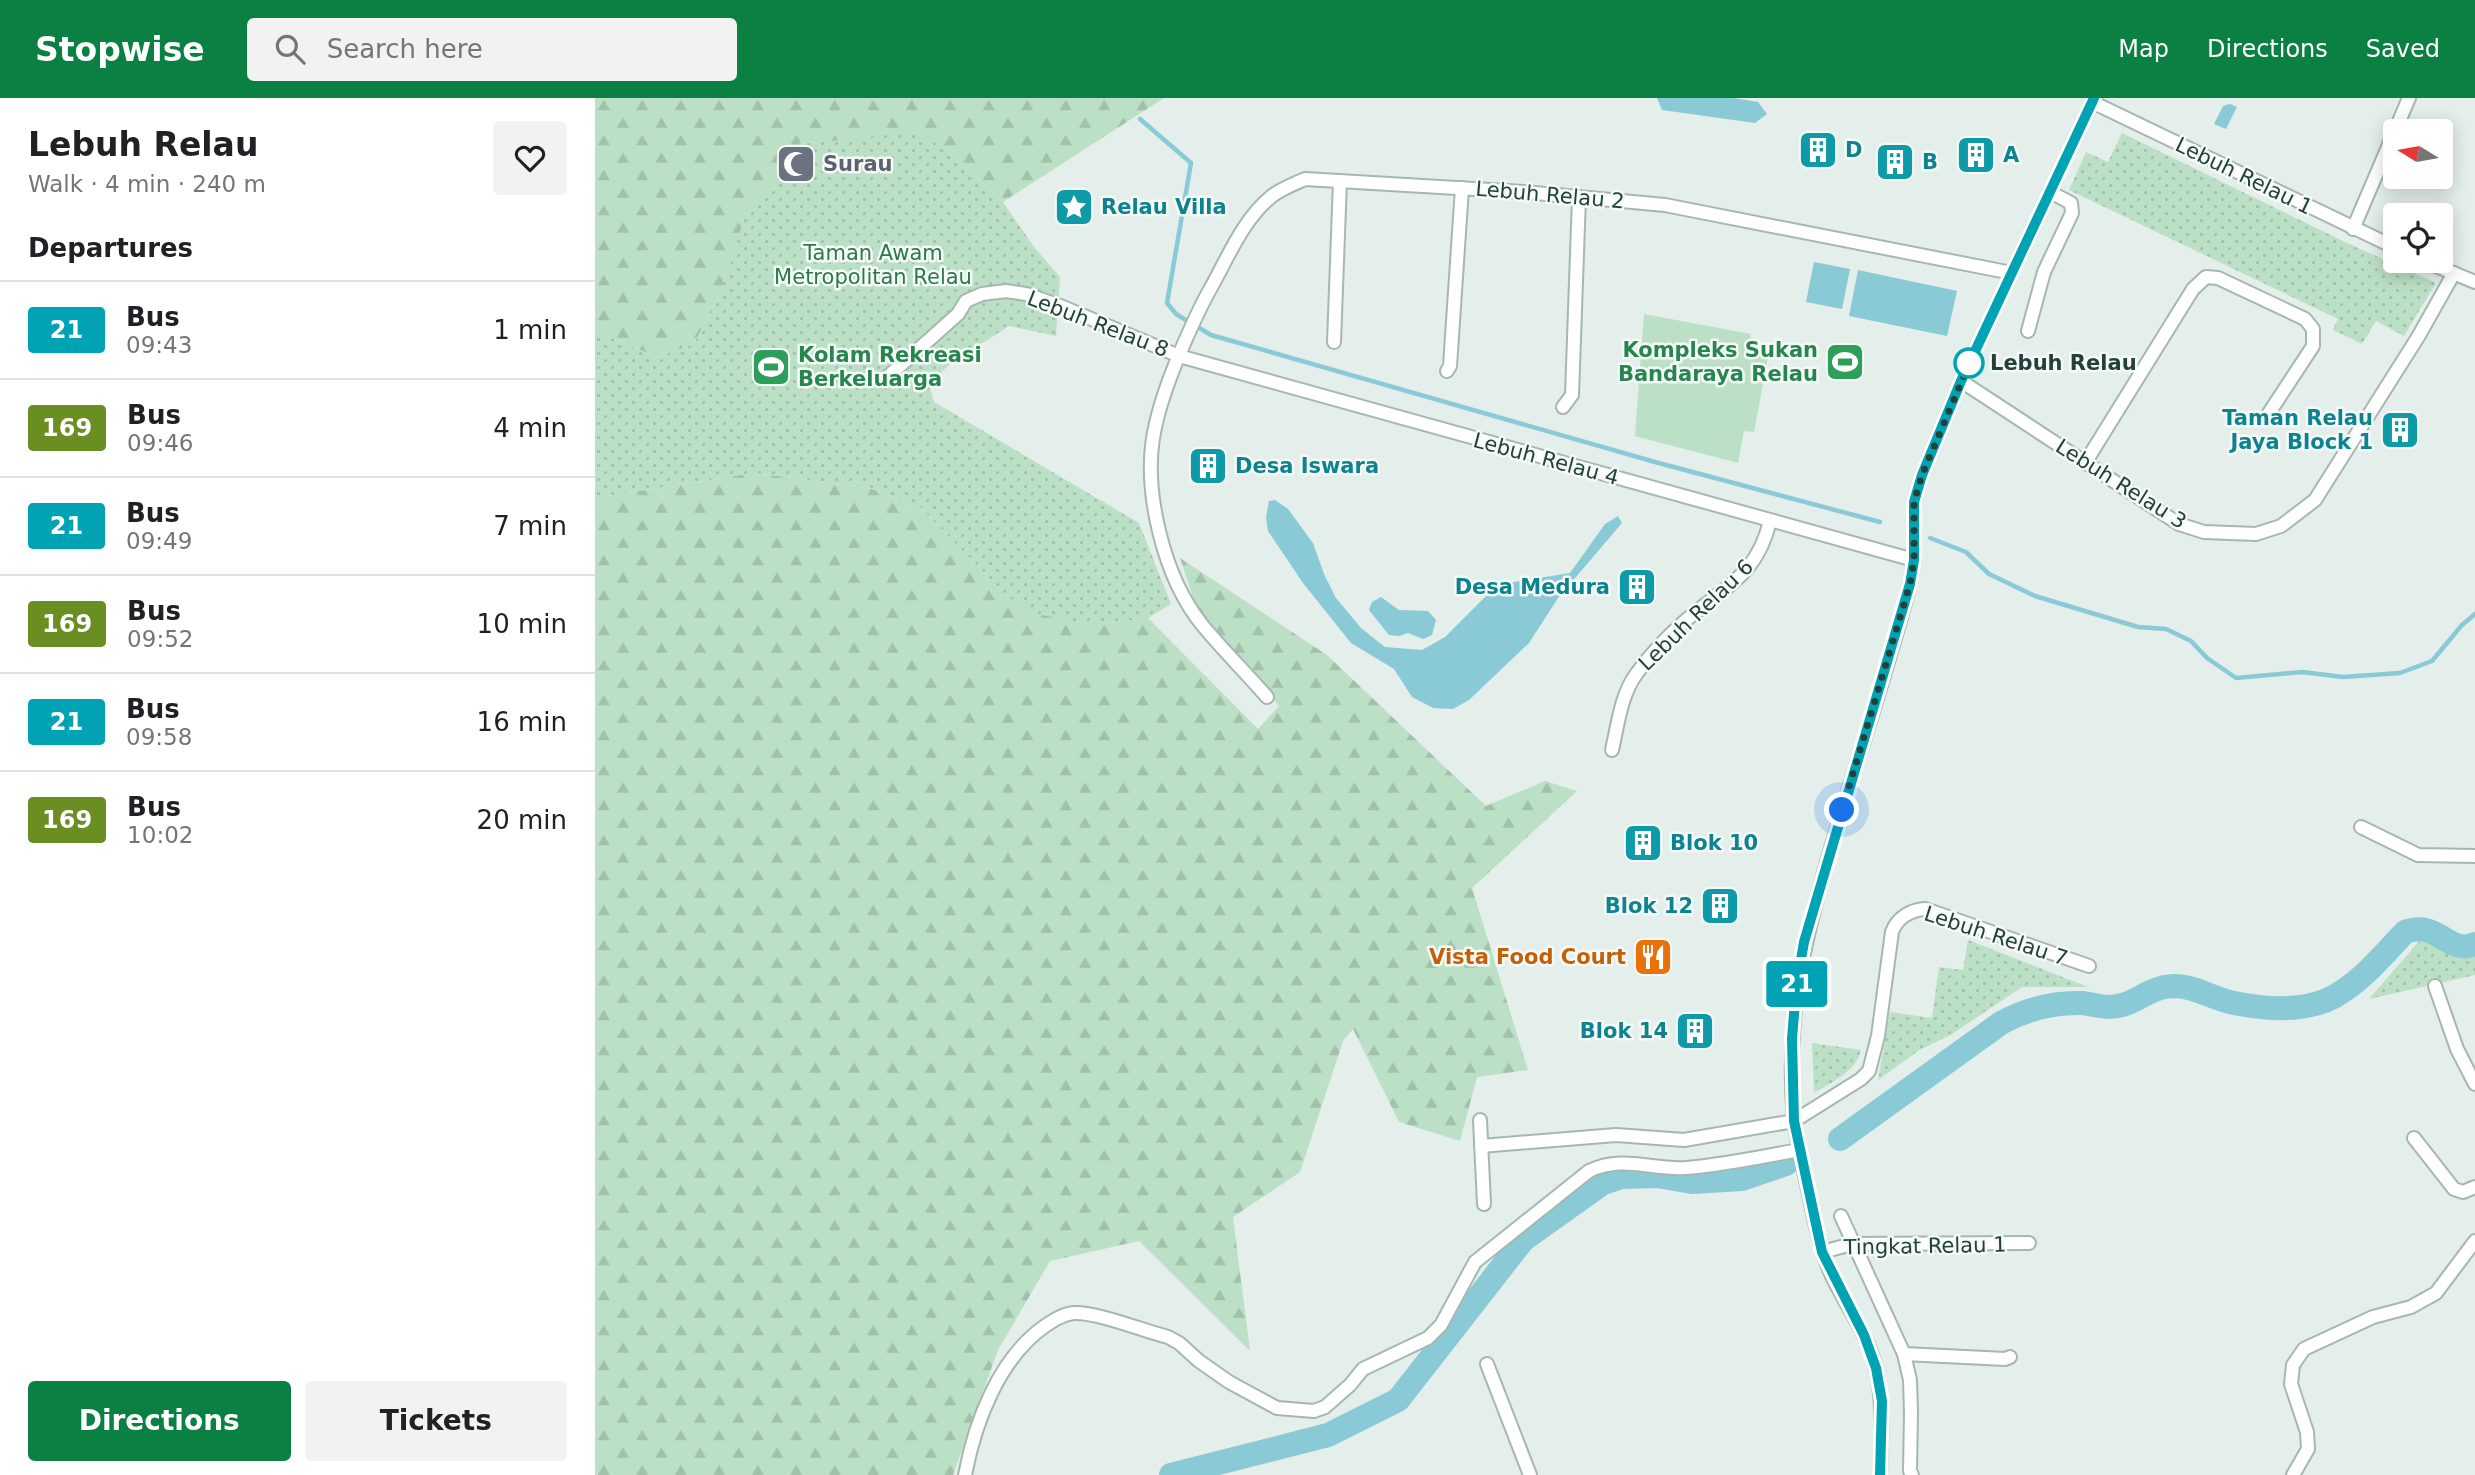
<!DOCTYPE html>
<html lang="en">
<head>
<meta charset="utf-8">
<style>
	:root { --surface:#fff; --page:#f2f2f2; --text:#202124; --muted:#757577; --line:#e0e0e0; --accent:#0b8043 }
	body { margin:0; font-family:"DejaVu Sans",sans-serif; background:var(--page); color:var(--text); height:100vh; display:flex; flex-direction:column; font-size:26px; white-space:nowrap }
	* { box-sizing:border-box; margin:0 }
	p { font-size:23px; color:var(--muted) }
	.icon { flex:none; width:38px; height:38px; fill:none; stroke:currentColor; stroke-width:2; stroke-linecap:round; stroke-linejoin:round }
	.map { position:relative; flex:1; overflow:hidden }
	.panel { display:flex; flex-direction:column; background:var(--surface); width:595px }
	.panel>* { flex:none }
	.badge { padding:0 14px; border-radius:5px; font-size:24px; line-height:46px }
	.needle { width:46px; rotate:281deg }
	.fabs { position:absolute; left:1788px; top:21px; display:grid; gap:14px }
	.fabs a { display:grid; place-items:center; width:70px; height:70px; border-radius:7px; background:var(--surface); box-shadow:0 4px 18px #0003; font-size:35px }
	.you { position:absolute; width:35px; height:35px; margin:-18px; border:5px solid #fff; border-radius:50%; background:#1a73e8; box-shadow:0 0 0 10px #1a73e833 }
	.map>.badge { position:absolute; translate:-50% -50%; box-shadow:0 0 0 4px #fff }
	h2 { padding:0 28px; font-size:26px; line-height:63px }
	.round { display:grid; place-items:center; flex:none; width:74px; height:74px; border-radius:7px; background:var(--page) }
	.overview { display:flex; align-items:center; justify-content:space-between; height:119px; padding:0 28px }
	h1 { font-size:33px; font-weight:700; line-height:52px }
	.action { display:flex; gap:14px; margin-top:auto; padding:14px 28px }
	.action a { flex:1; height:80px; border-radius:7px; background:var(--accent); color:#fff; font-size:28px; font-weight:700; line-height:80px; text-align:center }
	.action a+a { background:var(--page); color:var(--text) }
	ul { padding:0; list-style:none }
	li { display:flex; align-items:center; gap:21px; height:98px; padding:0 28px; border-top:2px solid var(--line) }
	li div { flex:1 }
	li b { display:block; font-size:26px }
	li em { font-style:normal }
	li .badge { min-width:77px; font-weight:700; text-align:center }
	header { display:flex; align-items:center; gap:42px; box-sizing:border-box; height:98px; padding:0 35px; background:var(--accent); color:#fff }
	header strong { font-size:33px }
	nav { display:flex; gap:38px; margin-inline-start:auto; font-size:24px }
	.search { width:490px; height:63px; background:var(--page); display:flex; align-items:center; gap:18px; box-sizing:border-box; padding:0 24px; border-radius:7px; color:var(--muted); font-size:26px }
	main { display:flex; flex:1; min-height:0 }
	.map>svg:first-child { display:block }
	.green { fill:#bce0c6 }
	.forest { fill:url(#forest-firs) }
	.park { fill:url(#park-dots) }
	.water { fill:#8acad6 }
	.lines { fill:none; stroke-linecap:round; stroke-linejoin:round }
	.stream { stroke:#8acad6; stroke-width:4.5 }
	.river { stroke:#8acad6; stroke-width:24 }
	.minor-casing { stroke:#a6b7b1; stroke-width:16 }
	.minor { stroke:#fff; stroke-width:12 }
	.line-casing { stroke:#fff; stroke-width:16 }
	.line { stroke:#00a3b4; stroke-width:10 }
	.walk { stroke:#224139; stroke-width:7; stroke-dasharray:0 12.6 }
	.stop-dot { fill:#fff; stroke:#00a3b4; stroke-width:3.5 }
	.labels { text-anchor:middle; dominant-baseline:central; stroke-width:5; stroke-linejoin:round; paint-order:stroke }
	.culture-label { font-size:21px; font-weight:bold; fill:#0d838f; stroke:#f5faf8; text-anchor:start }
	.worship-label { font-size:21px; font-weight:bold; fill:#5b616d; stroke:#f5faf8; text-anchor:start }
	.street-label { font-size:21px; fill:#224139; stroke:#f5faf8 }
	.park-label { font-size:21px; fill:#2a7b49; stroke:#f5faf8 }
	.leisure-label { font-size:21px; font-weight:bold; fill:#27864d; stroke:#f5faf8; text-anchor:end }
	.stop-label { font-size:21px; font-weight:bold; fill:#224139; stroke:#f5faf8; text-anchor:start }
	.food-label { font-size:21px; font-weight:bold; fill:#c56008; stroke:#f5faf8; text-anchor:end }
</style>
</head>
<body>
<header>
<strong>Stopwise</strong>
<div class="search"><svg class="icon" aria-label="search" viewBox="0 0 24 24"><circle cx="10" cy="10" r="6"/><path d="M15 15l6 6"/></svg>Search here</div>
<nav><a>Map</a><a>Directions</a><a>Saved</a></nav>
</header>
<main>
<section class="panel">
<div class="overview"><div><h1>Lebuh Relau</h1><p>Walk · 4 min · 240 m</p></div><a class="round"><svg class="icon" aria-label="heart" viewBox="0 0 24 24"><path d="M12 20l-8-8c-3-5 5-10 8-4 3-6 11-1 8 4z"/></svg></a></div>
<h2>Departures</h2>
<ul>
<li><span class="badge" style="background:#00a3b4;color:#fff">21</span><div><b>Bus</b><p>09:43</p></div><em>1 min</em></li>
<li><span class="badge" style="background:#6b8e23;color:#fff">169</span><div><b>Bus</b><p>09:46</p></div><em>4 min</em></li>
<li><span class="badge" style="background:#00a3b4;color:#fff">21</span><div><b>Bus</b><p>09:49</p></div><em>7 min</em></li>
<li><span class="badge" style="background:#6b8e23;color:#fff">169</span><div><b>Bus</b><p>09:52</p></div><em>10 min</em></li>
<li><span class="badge" style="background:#00a3b4;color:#fff">21</span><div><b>Bus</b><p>09:58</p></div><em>16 min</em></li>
<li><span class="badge" style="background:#6b8e23;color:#fff">169</span><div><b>Bus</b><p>10:02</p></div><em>20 min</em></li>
</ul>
<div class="action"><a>Directions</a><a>Tickets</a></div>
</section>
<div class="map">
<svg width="1880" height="1377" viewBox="0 0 1880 1377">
	<defs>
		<pattern id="forest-firs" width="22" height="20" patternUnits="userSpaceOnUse" patternTransform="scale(1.75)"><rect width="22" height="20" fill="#bce0c6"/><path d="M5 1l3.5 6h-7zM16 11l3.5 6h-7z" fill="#a1c1ab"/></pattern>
		<pattern id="park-dots" width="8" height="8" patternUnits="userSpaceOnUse" patternTransform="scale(1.75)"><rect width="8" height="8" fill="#bce0c6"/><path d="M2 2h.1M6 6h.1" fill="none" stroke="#a1c1ab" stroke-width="1.8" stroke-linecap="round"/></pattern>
	</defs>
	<rect width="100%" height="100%" fill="#e4eeea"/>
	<path class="green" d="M1049,216L1156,236L1154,249L1174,254L1159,334L1149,333L1143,365L1040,338Z"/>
	<g class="forest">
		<path d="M0,0H569L408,104L345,47L252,42L190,47L185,83L149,122L126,193L99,246L62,259L0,233Z"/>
		<path d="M158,375L272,389L326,410L413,499L498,527L553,520L663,631L684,608L603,514L585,460L732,557L891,708L950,683L982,693L877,790L933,972L882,979L865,1043L804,1024L758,931L748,943L705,1074L638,1119L655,1253L544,1143L455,1163L403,1252L358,1377H0V400Z"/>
	</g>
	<g class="park">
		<path d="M315,34L345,47L408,104L439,149L465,179L461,238L414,228L355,266L334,286L339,304L544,425L576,506L553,520L498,527L437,515L413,499L326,410L272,389L158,375L0,400V233L62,259L99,246L126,193L149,122L184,83L190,47L252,42Z"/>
		<path d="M1527,35L1750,144L1841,185L1809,238L1781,223L1767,246L1738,232L1743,221L1474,92L1491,54L1513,64Z"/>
		<path d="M1826,841C1840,847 1864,864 1880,858V877L1774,901Z"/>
		<path d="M1373,842L1493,889H1427L1357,936L1323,953L1283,982L1295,914L1337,920L1344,869L1368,872Z"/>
		<path d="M1217,945L1266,952C1261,974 1237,984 1219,995Z"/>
	</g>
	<g class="water">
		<path d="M1062,0H1138L1163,4L1172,16L1160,25L1067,12Z"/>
		<path d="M1635,6L1642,9L1631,31L1619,26L1628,8Z"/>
		<path d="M1219,164L1255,171L1247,211L1211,204Z"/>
		<path d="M1263,172L1362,193L1352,238L1254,218Z"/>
		<path d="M169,262L186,263L189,267L187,272L168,274L164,267Z"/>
		<path d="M680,402L693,411L718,445L729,476L741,500L766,530L790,549L827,552L850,539L894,495L919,484L975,475L1010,426L1023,418L1027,425L963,500L934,545L874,602L858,611L838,610L817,599L799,571L756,545L708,485L673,433L671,419L674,403Z"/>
		<path d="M786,499L804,512L833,513L841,522L837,537L828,541L813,535L804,538L794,537L774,512L777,504Z"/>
	</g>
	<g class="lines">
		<g class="stream">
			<path d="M545,21L596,65L572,205L581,216L616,237L1060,364L1285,424"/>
			<path d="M1335,440L1371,454L1394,476L1440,498L1543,529L1571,531L1596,543L1612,560L1641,580L1707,574L1748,579L1805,575L1837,563L1867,527L1880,516"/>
		</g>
		<g class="river">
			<path d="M1245,1041L1406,925C1432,911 1457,904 1487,905C1496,906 1505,909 1514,909C1539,909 1552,889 1578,888C1601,888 1618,901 1639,905C1674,912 1718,915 1748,893C1771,878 1791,854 1810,834C1843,821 1853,858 1880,846"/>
			<path d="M576,1377L733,1337L803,1302L928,1142L1008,1085L1026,1079L1062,1078L1097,1084L1147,1081L1191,1066"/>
		</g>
		<g class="minor-casing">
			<g id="minor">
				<path d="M1497,4L1801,150"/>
				<path d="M1758,131L1814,0"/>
				<path d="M1829,163L1880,184"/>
				<path d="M1433,233L1449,174L1477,115L1476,105L1455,94"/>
				<path d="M739,244L745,83"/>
				<path d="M852,273L855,268L867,90"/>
				<path d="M285,283L289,282L363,216L371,203L387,196L411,193L431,196L468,209L584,258L1319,462"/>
				<path d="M1366,283L1584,426L1609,434L1661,436L1686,428L1720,402L1823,239L1859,175"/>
				<path d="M968,309L977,297L984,99"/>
				<path d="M1490,365L1598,191L1611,179L1623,180L1710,221L1718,231V248L1674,315"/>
				<path d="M672,599C651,575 628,552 608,528C587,502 573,469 565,437C547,366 556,324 584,257C593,236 602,215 613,195C632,162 647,122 677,98C686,91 699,86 710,81L929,94L1070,107L1417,175"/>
				<path d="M1017,652C1023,626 1026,596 1042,575C1055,557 1073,538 1090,523C1129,489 1162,478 1175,423"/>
				<path d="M1766,729L1823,757L1880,758"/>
				<path d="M1840,888L1862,951L1880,986"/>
				<path d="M885,1022L889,1106"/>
				<path d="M1819,1040L1859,1091L1868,1094L1880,1089"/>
				<path d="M886,1048L1021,1037L1089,1042L1199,1023L1266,981L1274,973L1283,938L1297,834C1302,820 1315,812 1330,811L1494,868"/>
				<path d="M1246,1118L1309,1256L1315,1282L1316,1315L1315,1373L1317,1377"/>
				<path d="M1227,1154L1257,1146L1434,1145"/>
				<path d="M1309,1256L1410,1261L1415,1259"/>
				<path d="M892,1266L935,1377"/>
				<path d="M370,1377C380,1324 404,1260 450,1228C459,1222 468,1216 479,1215C502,1214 549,1233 573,1239L584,1245L604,1263L634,1284L682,1310L719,1313L730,1309L755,1287L768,1271L833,1240L846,1227L880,1164L994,1073C1028,1057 1055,1072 1091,1070C1129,1067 1166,1059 1204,1052"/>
				<path d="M1285,1377C1286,1342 1289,1306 1281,1271C1273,1236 1251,1208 1236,1176C1222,1143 1217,1108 1209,1073C1206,1056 1201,1039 1199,1021C1189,915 1212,830 1242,730C1266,649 1294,568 1315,486L1319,462V404L1327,377L1366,283L1499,0"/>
				<path d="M1698,1377L1713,1351L1712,1334L1696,1286L1698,1267L1709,1251L1778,1219L1816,1209L1841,1195L1880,1143"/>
			</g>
		</g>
		<use href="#minor" class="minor"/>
	</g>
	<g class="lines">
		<g class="line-casing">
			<path id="line" d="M1285,1377L1287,1303L1281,1270L1269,1237L1227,1154L1199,1023L1197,941L1201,891L1209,844L1315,486L1319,462V404L1327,377L1366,283L1499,0"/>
		</g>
		<use href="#line" class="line"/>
		<path class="walk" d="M1247,712L1315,486L1319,462V404L1327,377L1376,261L1374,265"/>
	</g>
	<defs>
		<g id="building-square" transform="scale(2.0125)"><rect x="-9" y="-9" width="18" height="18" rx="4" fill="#0f9aa8" stroke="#f5faf8"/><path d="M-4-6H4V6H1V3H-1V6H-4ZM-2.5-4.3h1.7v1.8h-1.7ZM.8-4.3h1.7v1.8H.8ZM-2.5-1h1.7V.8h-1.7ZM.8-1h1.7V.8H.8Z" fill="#fff"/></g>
		<g id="mosque-square" transform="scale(2.0125)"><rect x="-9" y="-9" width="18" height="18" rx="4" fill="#6b7280" stroke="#f5faf8"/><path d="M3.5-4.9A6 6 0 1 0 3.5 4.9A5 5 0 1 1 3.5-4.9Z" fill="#fff"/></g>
		<g id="sight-square" transform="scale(2.0125)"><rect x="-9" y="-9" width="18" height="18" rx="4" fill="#0f9aa8" stroke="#f5faf8"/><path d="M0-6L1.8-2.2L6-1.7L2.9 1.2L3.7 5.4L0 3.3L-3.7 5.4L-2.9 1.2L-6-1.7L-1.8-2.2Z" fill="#fff"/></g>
		<g id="stadium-square" transform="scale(2.0125)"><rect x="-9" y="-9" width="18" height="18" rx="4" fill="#2e9e5b" stroke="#f5faf8"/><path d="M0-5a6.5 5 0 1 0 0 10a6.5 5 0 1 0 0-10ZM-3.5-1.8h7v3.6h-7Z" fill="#fff"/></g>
		<g id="restaurant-square" transform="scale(2.0125)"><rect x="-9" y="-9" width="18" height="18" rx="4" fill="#e8710a" stroke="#f5faf8"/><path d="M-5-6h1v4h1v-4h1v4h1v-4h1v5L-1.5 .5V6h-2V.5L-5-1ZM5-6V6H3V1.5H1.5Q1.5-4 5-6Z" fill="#fff"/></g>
	</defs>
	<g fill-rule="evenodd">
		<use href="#building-square" x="1223" y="52"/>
		<use href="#building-square" x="1381" y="57"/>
		<use href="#building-square" x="1300" y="64"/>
		<use href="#mosque-square" x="201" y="66"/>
		<use href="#sight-square" x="479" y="109"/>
		<use href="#stadium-square" x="1250" y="264"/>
		<use href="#stadium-square" x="176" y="269"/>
		<use href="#building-square" x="1805" y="332"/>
		<use href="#building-square" x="613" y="368"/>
		<use href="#building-square" x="1042" y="489"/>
		<use href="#building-square" x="1048" y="745"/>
		<use href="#building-square" x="1125" y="808"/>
		<use href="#restaurant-square" x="1058" y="859"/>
		<use href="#building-square" x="1100" y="933"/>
	</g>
	<circle class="stop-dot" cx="1374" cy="265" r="14"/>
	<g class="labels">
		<g class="culture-label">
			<text x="1250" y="52">D</text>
			<text x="1408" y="57">A</text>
			<text x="1327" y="64">B</text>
			<text x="506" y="109">Relau Villa</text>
			<text x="1778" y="320" text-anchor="end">Taman Relau<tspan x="1778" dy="24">Jaya Block 1</tspan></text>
			<text x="640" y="368">Desa Iswara</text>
			<text x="1015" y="489" text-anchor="end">Desa Medura</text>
			<text x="1075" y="745">Blok 10</text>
			<text x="1098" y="808" text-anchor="end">Blok 12</text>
			<text x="1073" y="933" text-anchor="end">Blok 14</text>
		</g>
		<g class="worship-label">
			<text x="228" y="66">Surau</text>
		</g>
		<g class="street-label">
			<text transform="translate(1649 78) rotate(26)">Lebuh Relau 1</text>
			<text transform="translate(955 97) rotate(5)">Lebuh Relau 2</text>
			<text transform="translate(503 226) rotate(21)">Lebuh Relau 8</text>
			<text transform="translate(951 361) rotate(15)">Lebuh Relau 4</text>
			<text transform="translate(1526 386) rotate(32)">Lebuh Relau 3</text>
			<text transform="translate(1101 517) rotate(-44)">Lebuh Relau 6</text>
			<text transform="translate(1401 838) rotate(18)">Lebuh Relau 7</text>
			<text transform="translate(1330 1148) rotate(-1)">Tingkat Relau 1</text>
		</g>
		<g class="park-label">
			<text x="278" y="155">Taman Awam<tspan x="278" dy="24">Metropolitan Relau</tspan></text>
		</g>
		<g class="leisure-label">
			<text x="1223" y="252">Kompleks Sukan<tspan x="1223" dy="24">Bandaraya Relau</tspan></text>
			<text x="203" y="257" text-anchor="start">Kolam Rekreasi<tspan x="203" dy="24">Berkeluarga</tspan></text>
		</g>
		<g class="stop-label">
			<text x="1395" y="265">Lebuh Relau</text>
		</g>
		<g class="food-label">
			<text x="1031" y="859">Vista Food Court</text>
		</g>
	</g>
</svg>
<div class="fabs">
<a><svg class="needle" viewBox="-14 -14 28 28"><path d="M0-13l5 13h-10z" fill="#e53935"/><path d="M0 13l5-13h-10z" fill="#757577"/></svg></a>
<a><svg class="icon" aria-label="locate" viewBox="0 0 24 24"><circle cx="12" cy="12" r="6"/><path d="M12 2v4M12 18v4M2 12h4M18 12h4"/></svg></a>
</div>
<div class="you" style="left:1247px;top:712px"></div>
<b class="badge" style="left:1202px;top:886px;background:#00a3b4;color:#fff">21</b>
</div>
</main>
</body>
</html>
